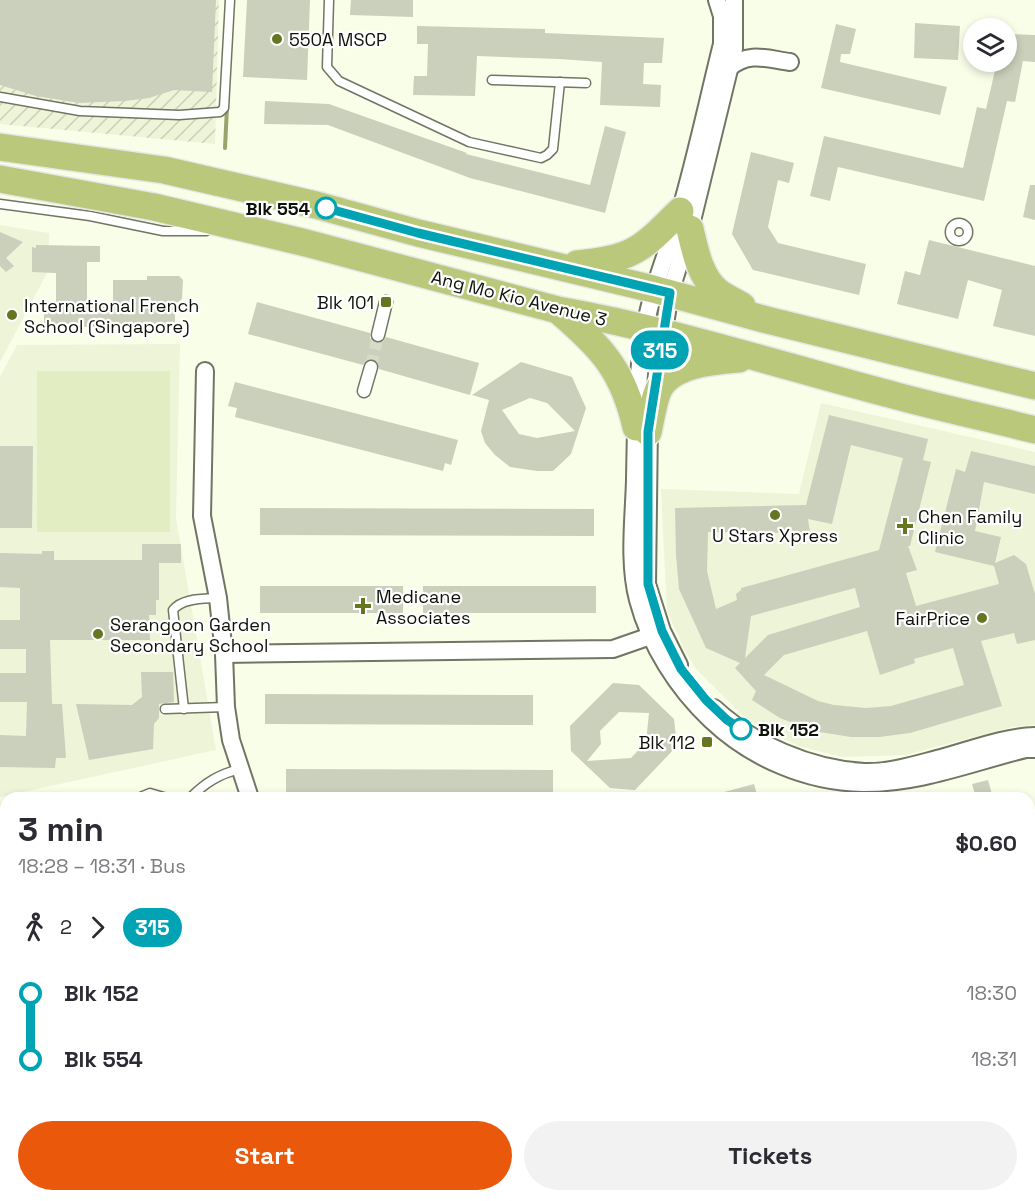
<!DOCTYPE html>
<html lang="en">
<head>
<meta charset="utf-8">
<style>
	:root { --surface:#fff; --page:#f2f2f3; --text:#2b2b33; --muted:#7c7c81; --accent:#ea580c }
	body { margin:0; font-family:"Space Grotesk",sans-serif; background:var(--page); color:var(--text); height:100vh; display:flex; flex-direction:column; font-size:22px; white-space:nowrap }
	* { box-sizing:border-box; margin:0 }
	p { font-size:20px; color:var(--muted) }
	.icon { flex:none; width:33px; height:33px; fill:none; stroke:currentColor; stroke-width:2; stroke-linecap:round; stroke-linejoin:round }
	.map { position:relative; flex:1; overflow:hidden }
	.panel { position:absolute; left:0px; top:792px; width:1035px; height:410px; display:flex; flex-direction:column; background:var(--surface); border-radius:18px 18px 0 0; box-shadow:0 3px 9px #0003 }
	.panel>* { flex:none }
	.badge { padding:0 12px; border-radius:20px; font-size:21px; line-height:39px }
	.fabs { position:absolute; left:963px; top:18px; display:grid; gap:12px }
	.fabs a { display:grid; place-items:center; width:54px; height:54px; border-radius:50%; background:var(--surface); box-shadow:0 3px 9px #0003; font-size:30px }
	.map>.badge { position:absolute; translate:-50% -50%; box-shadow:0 0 0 3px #fff }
	.legs { display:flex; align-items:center; gap:9px; height:66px; padding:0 18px; font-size:20px }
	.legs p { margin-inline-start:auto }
	.head { display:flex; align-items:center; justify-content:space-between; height:102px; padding:0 18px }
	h1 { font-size:33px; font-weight:800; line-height:45px }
	.action { display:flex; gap:12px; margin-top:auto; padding:12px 18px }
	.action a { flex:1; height:69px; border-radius:36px; background:var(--accent); color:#fff; font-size:24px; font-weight:800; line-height:69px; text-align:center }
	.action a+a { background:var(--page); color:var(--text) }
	ul { padding:0 18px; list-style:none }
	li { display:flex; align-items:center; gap:21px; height:66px; font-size:22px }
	li i { display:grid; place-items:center; width:9px; height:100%; margin:0 8px; background:currentColor }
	li i::after { content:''; width:15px; height:15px; margin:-8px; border:4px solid; border-radius:50%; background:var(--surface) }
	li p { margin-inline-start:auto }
	li:first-child i { background:linear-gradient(#0000 50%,currentColor 0) }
	li:last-child i { background:linear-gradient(currentColor 50%,#0000 0) }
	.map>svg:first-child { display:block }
	.built { fill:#edf4d7 }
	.industrial { fill:url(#industrial-furrows) }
	.green { fill:#e2edc2 }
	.forest { fill:url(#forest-crowns) }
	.water { fill:url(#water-rules) }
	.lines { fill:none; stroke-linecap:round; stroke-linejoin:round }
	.stream { stroke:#97a46a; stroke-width:4 }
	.building { fill:#cad0bb; fill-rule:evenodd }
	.pedestrian-tunnel { stroke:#d6dac7; stroke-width:12; stroke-dasharray:12 6; stroke-linecap:butt }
	.service-casing { stroke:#717563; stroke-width:11 }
	.pedestrian-casing { stroke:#717563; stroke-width:15 }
	.minor-casing { stroke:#717563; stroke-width:20 }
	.trunk-casing { stroke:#e7e7e6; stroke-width:30 }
	.service { stroke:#fff; stroke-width:8 }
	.pedestrian { stroke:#fff; stroke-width:12 }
	.minor { stroke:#fff; stroke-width:16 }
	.trunk { stroke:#bac87c; stroke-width:27 }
	.line-1-casing { stroke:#fff; stroke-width:14 }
	.line-1 { stroke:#00a3b4; stroke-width:9 }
	.poi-dot { fill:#677521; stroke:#fff; stroke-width:2 }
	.stop-1-dot { fill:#fff; stroke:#00a3b4; stroke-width:3 }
	.labels { text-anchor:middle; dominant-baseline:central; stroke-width:4.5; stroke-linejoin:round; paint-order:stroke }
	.poi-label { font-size:18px; fill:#0e1009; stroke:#fff; text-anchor:start }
	.stop-label { font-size:18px; font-weight:bold; fill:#0e1009; stroke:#fff; text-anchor:end }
	.street-label { font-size:18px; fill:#0e1009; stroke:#fff }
</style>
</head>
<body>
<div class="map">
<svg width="1035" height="1201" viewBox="0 0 1035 1201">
	<defs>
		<pattern id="industrial-furrows" width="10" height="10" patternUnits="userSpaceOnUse" patternTransform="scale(1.5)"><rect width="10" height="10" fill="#edf4d7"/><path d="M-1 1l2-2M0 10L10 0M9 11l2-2" fill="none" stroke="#cad0b7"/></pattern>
		<pattern id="forest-crowns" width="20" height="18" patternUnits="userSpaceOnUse" patternTransform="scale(1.5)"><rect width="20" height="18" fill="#e2edc2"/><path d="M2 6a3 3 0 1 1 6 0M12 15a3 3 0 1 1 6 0" fill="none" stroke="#c1caa5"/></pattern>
		<pattern id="water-rules" width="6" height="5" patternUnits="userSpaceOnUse" patternTransform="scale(1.5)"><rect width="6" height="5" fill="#97a46a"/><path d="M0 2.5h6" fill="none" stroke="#7a8455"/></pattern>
	</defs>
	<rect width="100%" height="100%" fill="#f9fee9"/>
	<g class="built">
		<path d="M0,225L49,233V269L0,362Z"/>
		<path d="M180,344L176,518L216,750L0,797V377L17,345Z"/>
		<path d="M821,403L1035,452V725L1012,727L905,755L842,757L799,746L760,727L742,715L696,669L685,651L667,611L661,489L799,494Z"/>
	</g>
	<path class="industrial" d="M0,0H219L215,144L0,124Z"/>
	<g class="green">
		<rect x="37" y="371" width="133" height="161"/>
		<path d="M0,1176H6V1196H38V1201H0Z"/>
	</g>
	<path class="forest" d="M678,1196H817L819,1201H681Z"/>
	<path class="water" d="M6,995V1096H0V996Z"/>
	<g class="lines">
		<path class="stream" d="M225,148L227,107"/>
	</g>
	<g class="building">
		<path d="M0,0H216L212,92L174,90L149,98L125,101L79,103L36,96L0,85Z"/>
		<path d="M247,0H310L307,80L243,77Z"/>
		<path d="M351,0H413V17L350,15Z"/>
		<path d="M915,23L960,26L958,60L914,58Z"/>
		<path d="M836,24L856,29L850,54H841L840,62L947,87L940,115L821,88Z"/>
		<path d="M417,26L545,29V33L664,38L662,63H644L643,84L661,85L660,107L600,105L602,62L559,59L477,56L475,96L413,95L414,76H427L428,44H417Z"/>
		<path d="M1006,34L1035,35V62L1023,61L1015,102L1007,101L984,201L838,167L830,201L810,196L824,136L963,168L977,107L986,109L997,62H1006Z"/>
		<path d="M265,101L329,104L467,153L466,154L590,185L605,126L626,132L605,213L470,178L328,125L264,124Z"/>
		<path d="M751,152L794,163L789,183L778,180L768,227L778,243L866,264L859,295L753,270L732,234Z"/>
		<path d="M1030,185H1035V220L1023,217Z"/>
		<path d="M0,232L23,242L6,258L14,266L6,272L0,266Z"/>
		<path d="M929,240L1035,266V336L993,326L1002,290L968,280L958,319L897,304L905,271L920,275Z"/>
		<path d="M36,245L100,246V262H87V306L113,305V280H147V276H179L183,280L182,299L175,304V327H44V307H56V273L32,272V247L36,248Z"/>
		<path d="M257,302L370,333V338L376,343H381L386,337L479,363L470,395L379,369L377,362L373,359L366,361L363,365L248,334Z"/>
		<path d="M521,362L572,377L586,408L571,454L553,471H537L510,467L495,455L485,443L481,431L489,400L472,395ZM530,398L547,403L575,431L537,438L519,434L502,410Z"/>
		<path d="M235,382L458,440L451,465L445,463L443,471L235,417L237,408L228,406Z"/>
		<path d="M829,415L928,439L923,460L931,462L910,546H908L917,570L906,573L916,606L999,584L994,566L935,552L956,469L965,472L971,451L1035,466V494L984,482L975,531L1001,537L995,563L1014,555L1026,564L1035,594V640L1017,644L1014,633L981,641L1002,706L910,733L879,737H851L813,731L780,718L752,700L756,691L735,668L740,663L706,648L679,589L676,555L675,508L806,505ZM851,445L903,458L879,550L741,588V590L736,594L737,600L716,609L707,571L708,532L810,533L808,519L832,524ZM855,588L860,607L768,635L745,658L751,616ZM867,631L880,675L915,663L914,659L953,648L964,685L891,706L866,708L834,705L818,701L764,675L784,655Z"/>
		<path d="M0,446H33L32,528H0Z"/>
		<path d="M260,508L594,509V536L260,535Z"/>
		<path d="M142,544H181V563H159V600H156V615H149L150,640H50L52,704H62L66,758H56L55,768L0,767V735L26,736L27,702H0V673H26V649H0V620H20V588L0,587V553L42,554V551H54V560H142Z"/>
		<rect x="260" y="586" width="143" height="27"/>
		<rect x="423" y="586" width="173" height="27"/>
		<path d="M141,672H173L174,702L159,704V718L154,724L153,749L89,760L76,704L132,705L142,697Z"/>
		<path d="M613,683L639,685L674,719L677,746L635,790L610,788L571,751L570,726ZM619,712L649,713L646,742L631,758L587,761L601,744L600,731Z"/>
		<path d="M265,694L533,695V725L265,724Z"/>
		<path d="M286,769L553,770V798H286Z"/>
		<path d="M988,780L993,798H976L972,784Z"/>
		<path d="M754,784L758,798H714L713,795Z"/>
	</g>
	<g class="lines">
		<path class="pedestrian-tunnel" d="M371,367L378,335"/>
		<g class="service-casing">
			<g id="service">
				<path d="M329,0L327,67L339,81L469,142L541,158L547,155L553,149L560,82"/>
				<path d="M492,80L586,83"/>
				<path d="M0,97L80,111L179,115L220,112L224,108L230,0"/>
				<path d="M0,204L90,216L163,231H206"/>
				<circle cx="959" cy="232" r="9"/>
				<path d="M165,709L226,707"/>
				<path d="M184,709L173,610C182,598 203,599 218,598"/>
				<path d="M138,798L150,793L167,798"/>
				<path d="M190,798C205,783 219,774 240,769"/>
				<path d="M0,825L6,824"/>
				<path d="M185,1196L190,1201"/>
				<path d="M218,1201L219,1196"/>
			</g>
		</g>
		<g class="pedestrian-casing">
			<g id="pedestrian">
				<path d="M378,335L386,302"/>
				<path d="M364,391L371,367"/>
			</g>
		</g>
		<g class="minor-casing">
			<g id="minor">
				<path d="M717,0L722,16V44C708,100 696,157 680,212C668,251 652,288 645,328C636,378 636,429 635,480C634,518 628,562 638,600C650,645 677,688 711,720C751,758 807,782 862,783C919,784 972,762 1026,749H1035"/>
				<path d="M729,68C749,51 767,59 790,62"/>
				<path d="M205,371L202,516L218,598L224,654L226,707L231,740L250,798"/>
				<path d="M654,393L670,293L690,229L734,49V0"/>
				<path d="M649,424L647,584L662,631L679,665"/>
				<path d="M224,654L613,649L659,633"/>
				<path d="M714,708C753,744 810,769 864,772C888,773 914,765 937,759C968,751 1002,737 1035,736"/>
				<path d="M393,1196L395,1201"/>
			</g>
		</g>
		<g class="trunk-casing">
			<g id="trunk">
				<path d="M0,147L164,170L316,205L418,233L653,289L767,320L1035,386"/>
				<path d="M0,179L154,207L306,243L558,310C672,330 782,366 893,395C940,408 988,418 1035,430"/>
				<path d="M690,229C695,250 700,277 717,291C724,297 734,301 742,306"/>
				<path d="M577,264C633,259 641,250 680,211"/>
				<path d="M559,311C602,348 623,370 636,427"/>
				<path d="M648,432C651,419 653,403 658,391C670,364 714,361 739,359"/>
			</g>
		</g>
		<use href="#service" class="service"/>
		<use href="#pedestrian" class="pedestrian"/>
		<use href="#minor" class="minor"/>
		<use href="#trunk" class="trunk"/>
	</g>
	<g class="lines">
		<g class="line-1-casing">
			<path id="line-1" d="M326,208L418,233L670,293L648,432V584L662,631L681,669L706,700L727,720L741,729"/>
		</g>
		<use href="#line-1" class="line-1"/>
	</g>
	<g class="poi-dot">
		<circle cx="277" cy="39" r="6"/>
		<rect x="380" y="296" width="12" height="12" rx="3"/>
		<circle cx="12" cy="315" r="6"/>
		<circle cx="775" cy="515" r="6"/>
		<path d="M902 517h6v6h6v6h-6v6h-6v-6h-6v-6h6z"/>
		<path d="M360 597h6v6h6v6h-6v6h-6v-6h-6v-6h6z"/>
		<circle cx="982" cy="618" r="6"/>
		<circle cx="98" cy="634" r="6"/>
		<rect x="701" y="736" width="12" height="12" rx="3"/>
	</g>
	<g class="stop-1-dot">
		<circle cx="326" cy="208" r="10"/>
		<circle cx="741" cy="729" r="10"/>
	</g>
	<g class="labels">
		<g class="poi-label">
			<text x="289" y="39">550A MSCP</text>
			<text x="374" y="302" text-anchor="end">Blk 101</text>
			<text x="24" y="305">International French<tspan x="24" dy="21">School (Singapore)</tspan></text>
			<text x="918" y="516">Chen Family<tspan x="918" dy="21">Clinic</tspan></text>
			<text x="775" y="535" text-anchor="middle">U Stars Xpress</text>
			<text x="376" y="596">Medicane<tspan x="376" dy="21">Associates</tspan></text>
			<text x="970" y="618" text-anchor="end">FairPrice</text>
			<text x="110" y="624">Serangoon Garden<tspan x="110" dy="21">Secondary School</tspan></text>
			<text x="695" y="742" text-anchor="end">Blk 112</text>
		</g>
		<g class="stop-label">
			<text x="310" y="208">Blk 554</text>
			<text x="758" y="729" text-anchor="start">Blk 152</text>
		</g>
		<g class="street-label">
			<text transform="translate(519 298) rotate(14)">Ang Mo Kio Avenue 3</text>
		</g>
	</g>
</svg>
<div class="fabs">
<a><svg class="icon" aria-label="layers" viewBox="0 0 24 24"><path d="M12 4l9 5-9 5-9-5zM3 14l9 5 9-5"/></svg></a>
</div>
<b class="badge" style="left:660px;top:350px;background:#00a3b4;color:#fff">315</b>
<section class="panel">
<div class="head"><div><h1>3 min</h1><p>18:28 – 18:31 · Bus</p></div><b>$0.60</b></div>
<div class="legs"><svg class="icon" aria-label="walk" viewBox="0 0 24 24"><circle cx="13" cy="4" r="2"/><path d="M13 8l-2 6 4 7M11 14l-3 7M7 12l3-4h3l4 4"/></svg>2<svg class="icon" aria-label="forward" viewBox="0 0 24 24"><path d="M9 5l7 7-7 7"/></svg><b class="badge" style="background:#00a3b4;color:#fff">315</b></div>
<ul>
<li><i style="color:#00a3b4"></i><b>Blk 152</b><p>18:30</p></li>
<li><i style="color:#00a3b4"></i><b>Blk 554</b><p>18:31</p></li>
</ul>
<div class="action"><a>Start</a><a>Tickets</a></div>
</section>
</div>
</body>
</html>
